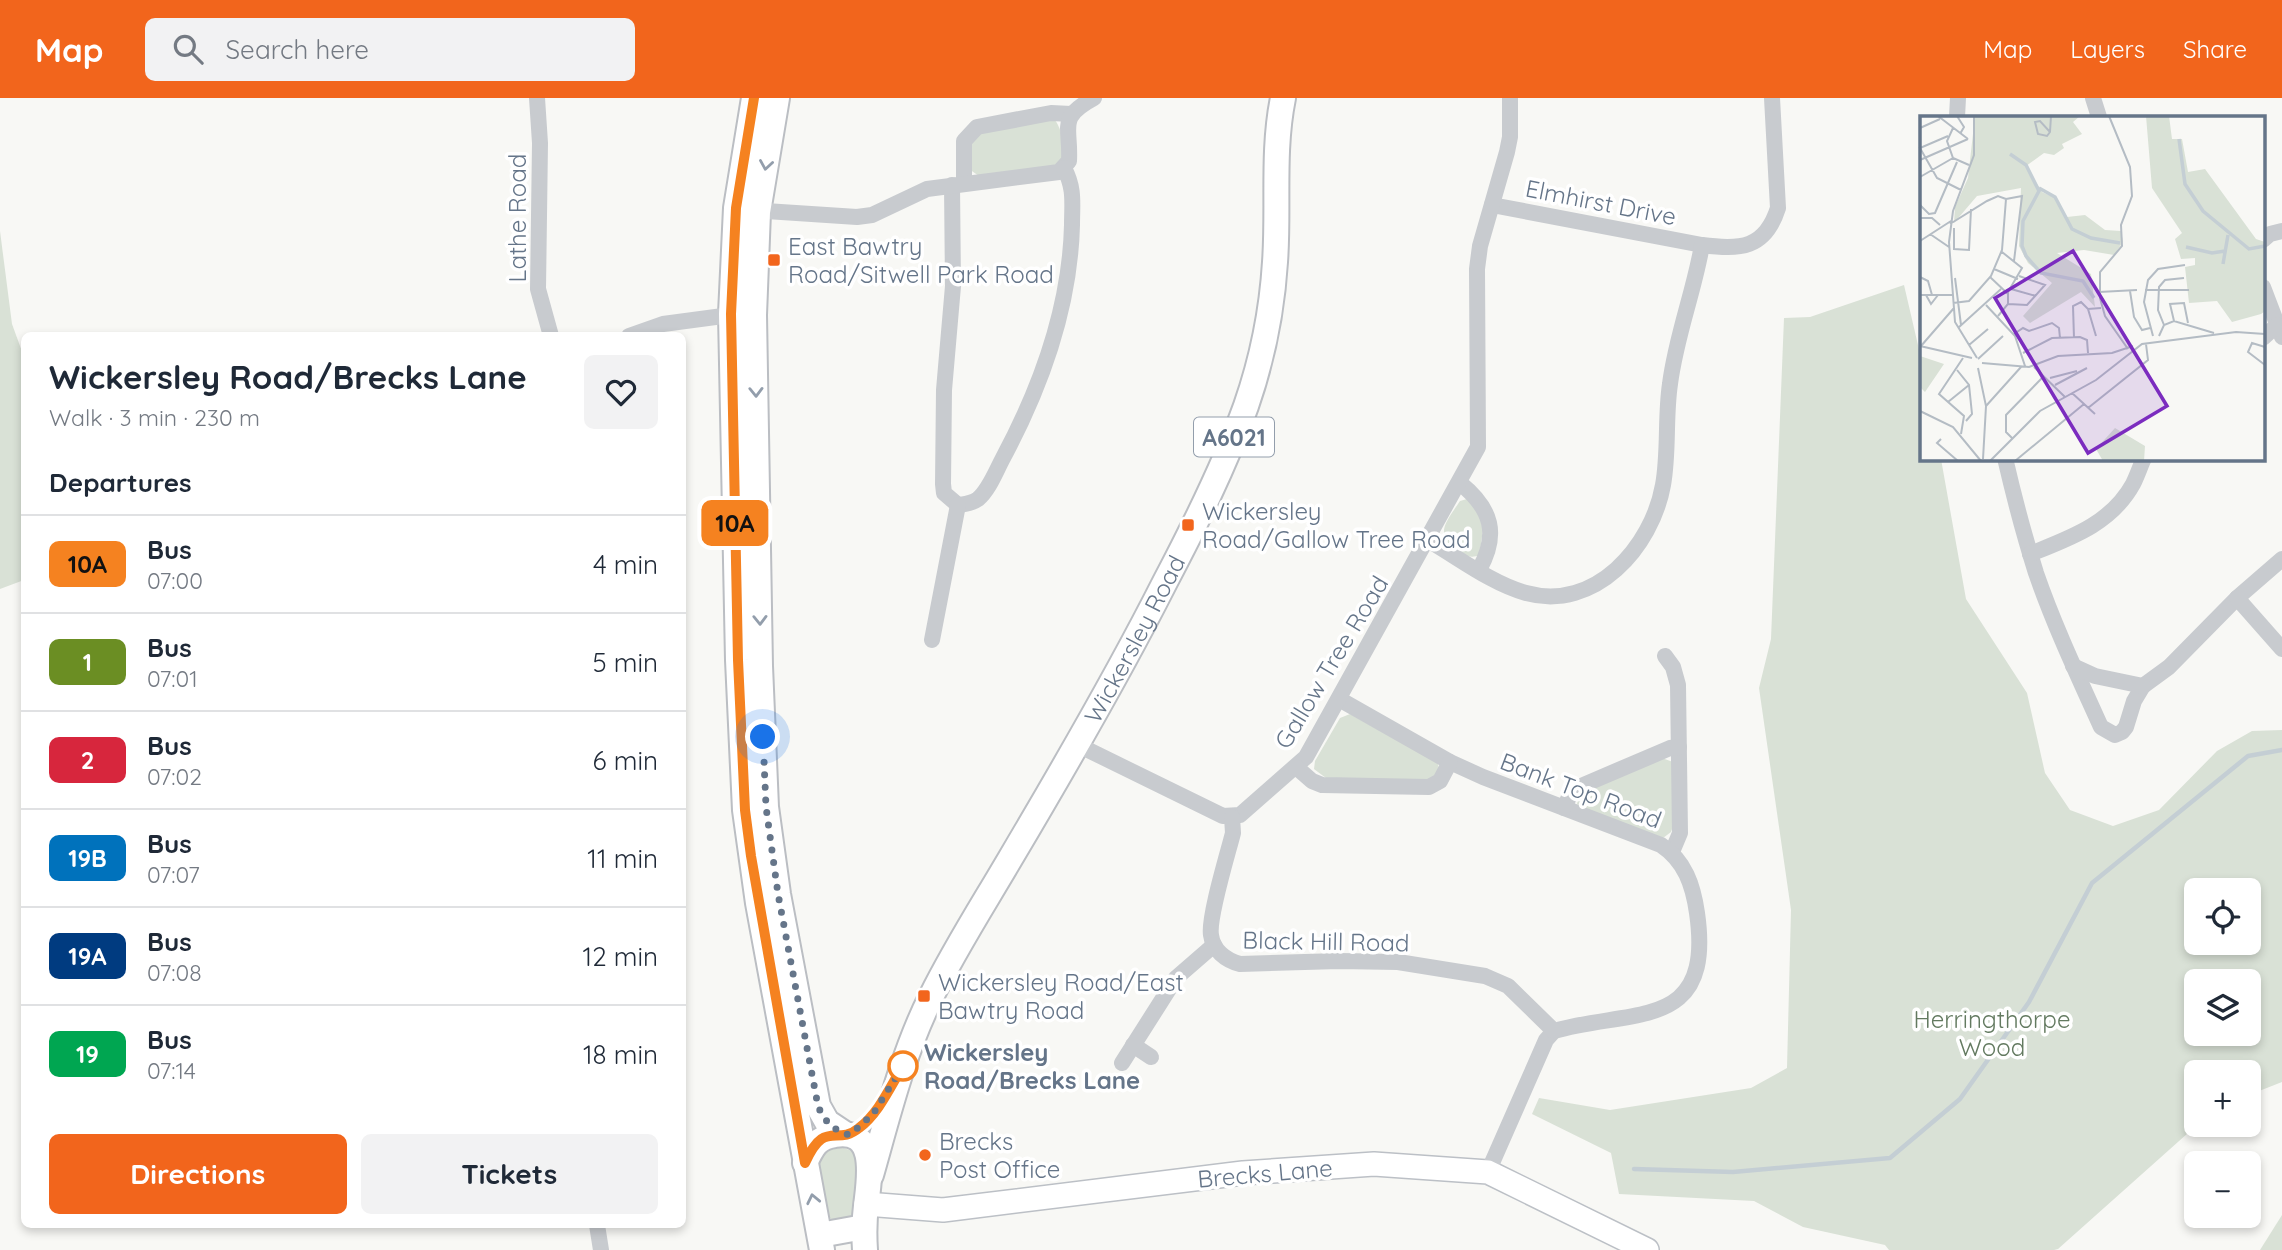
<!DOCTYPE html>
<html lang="en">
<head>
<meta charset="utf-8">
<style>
	:root { --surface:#fff; --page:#f2f2f3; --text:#1f2937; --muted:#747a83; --line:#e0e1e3; --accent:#f2651c }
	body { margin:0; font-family:Quicksand,sans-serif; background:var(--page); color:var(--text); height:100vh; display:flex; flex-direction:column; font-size:26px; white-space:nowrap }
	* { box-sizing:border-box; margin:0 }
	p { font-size:23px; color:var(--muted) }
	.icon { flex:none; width:38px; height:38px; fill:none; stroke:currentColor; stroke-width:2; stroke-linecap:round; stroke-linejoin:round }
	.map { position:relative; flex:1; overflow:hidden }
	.drawer { position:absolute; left:21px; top:234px; width:665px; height:896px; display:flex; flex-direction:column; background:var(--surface); border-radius:10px; box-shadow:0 4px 10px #0003 }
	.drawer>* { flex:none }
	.badge { padding:0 14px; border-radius:10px; font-size:24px; line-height:46px }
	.tools { position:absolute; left:2184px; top:780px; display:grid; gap:14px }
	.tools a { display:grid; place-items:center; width:77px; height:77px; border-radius:10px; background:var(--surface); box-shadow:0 4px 10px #0003; font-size:35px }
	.you { position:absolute; width:35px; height:35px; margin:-18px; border:5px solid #fff; border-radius:50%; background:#1a73e8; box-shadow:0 0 0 10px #1a73e833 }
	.map>.badge { position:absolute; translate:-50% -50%; box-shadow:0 0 0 4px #fff }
	h2 { padding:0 28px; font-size:26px; line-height:63px }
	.round { display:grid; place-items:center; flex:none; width:74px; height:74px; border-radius:10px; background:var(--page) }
	.summary { display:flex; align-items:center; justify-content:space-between; height:119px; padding:0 28px }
	h1 { font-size:33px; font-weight:800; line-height:52px }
	.primary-button { display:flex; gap:14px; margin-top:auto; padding:14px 28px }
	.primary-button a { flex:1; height:80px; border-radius:10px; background:var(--accent); color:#fff; font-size:28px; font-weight:800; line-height:80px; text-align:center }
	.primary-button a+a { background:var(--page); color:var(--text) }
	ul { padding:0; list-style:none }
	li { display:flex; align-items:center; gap:21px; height:98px; padding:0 28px; border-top:2px solid var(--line) }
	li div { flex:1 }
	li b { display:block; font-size:26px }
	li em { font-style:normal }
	li .badge { min-width:77px; font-weight:700; text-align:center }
	header { display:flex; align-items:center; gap:42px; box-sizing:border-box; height:98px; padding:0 35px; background:var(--accent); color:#fff }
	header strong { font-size:33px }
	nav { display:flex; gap:38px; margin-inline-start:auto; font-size:24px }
	.search { width:490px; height:63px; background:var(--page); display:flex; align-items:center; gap:18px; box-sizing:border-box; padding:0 24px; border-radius:10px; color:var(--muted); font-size:26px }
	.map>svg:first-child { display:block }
	.green { fill:#d9e1d6; fill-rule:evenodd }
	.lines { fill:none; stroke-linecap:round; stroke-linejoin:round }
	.stream { stroke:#c4ced4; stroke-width:4.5 }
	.secondary-casing { stroke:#bcc0c6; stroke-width:26 }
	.primary-casing { stroke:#bbbec3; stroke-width:28 }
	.street { stroke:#c8cbcf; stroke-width:16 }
	.secondary { stroke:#fff; stroke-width:23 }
	.primary { stroke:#fff; stroke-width:24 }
	.oneway { stroke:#939eac }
	.line-casing { stroke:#fff; stroke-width:16 }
	.line { stroke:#f58220; stroke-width:10 }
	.walk { stroke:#657589; stroke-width:7; stroke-dasharray:0 12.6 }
	.poi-dot { fill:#f2651c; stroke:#fff; stroke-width:2.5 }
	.stop-dot { fill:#fff; stroke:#f58220; stroke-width:3.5 }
	.labels { text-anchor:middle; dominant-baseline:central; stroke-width:7; stroke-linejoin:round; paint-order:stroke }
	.shield { fill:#fff; stroke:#939eac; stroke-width:2 }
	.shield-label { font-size:23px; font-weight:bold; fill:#657589 }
	.street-label { font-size:24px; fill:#657589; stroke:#fff }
	.poi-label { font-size:24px; fill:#657589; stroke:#fff; text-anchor:start }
	.park-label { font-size:24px; fill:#637a60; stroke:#fff }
	.stop-label { font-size:24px; font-weight:bold; fill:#657589; stroke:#fff; text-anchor:start }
	.inset-river { fill:none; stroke:#c4ced4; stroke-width:3.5 }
	.inset-road { fill:none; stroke:#b4bcc4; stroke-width:2 }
	.view { fill:#7b2cbf; fill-opacity:0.15; stroke:#7b2cbf; stroke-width:3.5 }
	.inset-edge { fill:none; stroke:#657589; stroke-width:3.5 }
</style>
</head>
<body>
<header>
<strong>Map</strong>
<div class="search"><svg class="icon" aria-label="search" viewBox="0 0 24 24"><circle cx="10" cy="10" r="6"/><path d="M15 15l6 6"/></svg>Search here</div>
<nav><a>Map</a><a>Layers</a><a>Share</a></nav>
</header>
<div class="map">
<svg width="2282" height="1152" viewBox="0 0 2282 1152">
	<rect width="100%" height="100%" fill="#f8f8f5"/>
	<g class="green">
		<path d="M1054,21C1063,31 1067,56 1059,67L979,78L969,71L972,39L977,35Z"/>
		<path d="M0,133L12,226L24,259V482L0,491Z"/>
		<path d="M1904,187L1921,260L1922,360L1941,361L1966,501L2027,595L2045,675L2070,712L2113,728L2159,712L2217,653L2252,633L2282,632V984L2249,997V975H2196L2197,1027L2058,1151L2054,1152H1889L1885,1147L1803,1129L1754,1103L1619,1096L1611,1055L1532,1016L1539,1000L1610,1012L1751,990L1787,970L1791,812L1759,590L1771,541L1784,220L1810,219ZM2196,793H2249V845H2196ZM2196,884H2249V936H2196Z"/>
		<path d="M1467,401C1487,415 1483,437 1479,457C1467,464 1443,448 1444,432C1445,423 1455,411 1460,403Z"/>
		<path d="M1350,616L1438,665L1439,671L1436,680L1428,684L1326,680L1314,671L1315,663L1340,620Z"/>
		<path d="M1662,660L1673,664V728L1671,734L1663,740L1581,710L1577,706L1580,695Z"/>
		<path d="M838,1048L852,1053L861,1065L855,1119L835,1124L826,1117C822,1094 807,1057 838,1048Z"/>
		<path d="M2282,1117V1152H2260Z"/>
	</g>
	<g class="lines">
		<path class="stream" d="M1634,1071L1733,1074L1890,1060L1960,1001L2029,904L2092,785L2248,658L2282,652"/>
		<g class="secondary-casing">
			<path id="secondary" d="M866,1106L943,1112L1243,1075L1374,1066L1488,1074L1647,1152"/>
		</g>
		<g class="primary-casing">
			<g id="primary">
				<path d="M754,0L736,110L731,216L738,562L745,712L758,805L822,1152"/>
				<path d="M777,0L758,114L754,217L760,568L766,709L778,796L818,1008L827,1024L845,1036"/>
				<path d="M805,1065C812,1050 817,1039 835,1037C879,1030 869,1082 866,1108C864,1123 864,1137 865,1152"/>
				<path id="s1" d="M871,1077C888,1017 903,955 931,899C954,852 983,807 1010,761C1064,670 1117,579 1165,484C1195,427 1224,369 1246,308C1262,262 1272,213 1275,164C1279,110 1272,54 1283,0"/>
				<path d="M820,1137L864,1129"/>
			</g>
		</g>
		<g class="street">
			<path d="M537,0L540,45L538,191L551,238"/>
			<path d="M2093,0L2099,19"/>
			<path d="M1957,19L1958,0"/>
			<path d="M964,85V43L977,29L1051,15L1071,16"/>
			<path d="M952,87L953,188L944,292L943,386L944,395L958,407"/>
			<path d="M1492,107L1702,147"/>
			<path d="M750,112L857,119L872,117L927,91L1059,74L1069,63C1071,28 1057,20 1094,0"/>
			<path d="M2263,142L2270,136L2282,133"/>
			<path d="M2263,189L2282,239"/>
			<path d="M629,238L663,226L738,216"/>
			<path d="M2263,240L2277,227"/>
			<path d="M2005,360C2014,399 2024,437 2036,475C2054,527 2078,578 2101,629L2115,637L2122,634L2126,629L2134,603L2143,588L2169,569L2237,500L2282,461"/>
			<path d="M1460,385C1492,411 1499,436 1479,472"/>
			<path d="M958,407C965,406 971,406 978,401C989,392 996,373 1003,360C1041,289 1070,209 1072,127C1072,105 1075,91 1064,70"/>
			<path d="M1428,442C1459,460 1491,485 1526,495C1595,514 1652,449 1663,387C1669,354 1665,319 1670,286C1676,238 1694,194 1702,147C1740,152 1765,151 1778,110L1772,0"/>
			<path d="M2030,456C2070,440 2111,426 2133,386C2137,378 2140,369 2144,360"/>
			<path d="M2237,500L2282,551"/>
			<path d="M932,542L958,407"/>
			<path d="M1665,558L1673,569L1678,587L1680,735L1672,754"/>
			<path d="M2073,568L2095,578L2143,588"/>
			<path d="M1339,601L1450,664L1483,679L1661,747C1685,763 1693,787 1697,815C1714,934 1634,910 1554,933L1546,942L1488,1074"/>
			<path d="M1078,647L1223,718L1240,717L1306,659L1478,349L1477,171L1480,148L1507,54L1510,39V0"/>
			<path d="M1296,669L1312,683L1322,687L1429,689L1440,683L1450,664"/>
			<path d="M1564,710L1570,697L1581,688L1670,650L1679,649"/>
			<path d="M1232,719L1233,735C1228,755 1208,820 1211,837C1213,852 1225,862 1240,866L1339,863L1398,864L1485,878L1508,888L1554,933"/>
			<path d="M1133,947L1151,959"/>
			<path d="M1122,965L1176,880L1214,847"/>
			<path d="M597,1127L601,1152"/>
		</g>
		<use href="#secondary" class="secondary"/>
		<use href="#primary" class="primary"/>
	</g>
	<defs><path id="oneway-chevron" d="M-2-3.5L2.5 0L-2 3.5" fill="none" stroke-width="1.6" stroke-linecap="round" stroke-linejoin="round" transform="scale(1.75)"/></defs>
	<g class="oneway">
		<use href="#oneway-chevron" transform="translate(766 67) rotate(99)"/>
		<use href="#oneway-chevron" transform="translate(756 294) rotate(89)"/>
		<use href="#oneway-chevron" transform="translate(760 522) rotate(89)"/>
		<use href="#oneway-chevron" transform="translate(813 1101) rotate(-102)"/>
	</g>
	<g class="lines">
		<g class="line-casing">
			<path id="line" d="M754,0L736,110L731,216L738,562L745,712L751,758L805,1065C825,1020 836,1049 859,1030C879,1015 890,989 903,968"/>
		</g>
		<use href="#line" class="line"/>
		<path class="walk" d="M763,639L766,709L778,796L818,1008C824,1023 834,1033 850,1037L873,1016L903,968"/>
	</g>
	<g class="poi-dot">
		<rect x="767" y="155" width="14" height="14" rx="3.5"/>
		<rect x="1181" y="420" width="14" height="14" rx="3.5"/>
		<rect x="917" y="891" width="14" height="14" rx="3.5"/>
		<circle cx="925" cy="1057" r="7"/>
	</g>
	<circle class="stop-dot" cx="903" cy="968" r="14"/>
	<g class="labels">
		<rect class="shield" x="1194" y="319.5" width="80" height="39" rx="5"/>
		<g class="shield-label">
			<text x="1234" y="339">A6021</text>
		</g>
		<g class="street-label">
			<text transform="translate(1601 104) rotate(11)">Elmhirst Drive</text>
			<text transform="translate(517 120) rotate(-90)">Lathe Road</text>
			<text stroke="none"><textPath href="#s1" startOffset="600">Wickersley Road</textPath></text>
			<text transform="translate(1331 564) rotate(-59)">Gallow Tree Road</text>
			<text transform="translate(1581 692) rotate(21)">Bank Top Road</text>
			<text transform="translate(1326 843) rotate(1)">Black Hill Road</text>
			<text transform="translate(1265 1075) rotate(-5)">Brecks Lane</text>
		</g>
		<g class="poi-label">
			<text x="788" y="148">East Bawtry<tspan x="788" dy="28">Road/Sitwell Park Road</tspan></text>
			<text x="1202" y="413">Wickersley<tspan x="1202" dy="28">Road/Gallow Tree Road</tspan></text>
			<text x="938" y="884">Wickersley Road/East<tspan x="938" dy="28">Bawtry Road</tspan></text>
			<text x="939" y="1043">Brecks<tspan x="939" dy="28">Post Office</tspan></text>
		</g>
		<g class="park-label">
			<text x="1992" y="921">Herringthorpe<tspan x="1992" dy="28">Wood</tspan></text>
		</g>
		<g class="stop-label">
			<text x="924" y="954">Wickersley<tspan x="924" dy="28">Road/Brecks Lane</tspan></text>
		</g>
	</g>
	<g transform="translate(1920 18)">
		<rect width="345" height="345" fill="#f8f8f5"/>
		<path d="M55,0H160L153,6L162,18L142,28L144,32L134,39L124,37L106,50L122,76L135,82L147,101L165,99L185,114L201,115L203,126L194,139L164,134L137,137L171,158L175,191L161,176L110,207L103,200L132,167L108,147L99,130L101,72L57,80L34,107L35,91L48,62ZM226,0H249L252,23H262L268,56L285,53L336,123L345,126V195L341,198L312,206L297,185L269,187L265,151L275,149V142L261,143L255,123L262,117L232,72ZM0,240L24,248L5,276L0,271ZM195,312L225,330L224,345H183L176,333Z" fill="#d9e1d6"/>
		<path class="inset-river" d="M259,23L265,68L283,95L329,133L345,130M90,38L106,49L119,75L103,105L102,130L106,140L121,157L163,165L174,182M119,72L135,81L152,113L171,122L200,127M266,131L292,137L305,135M303,148L308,119"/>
		<path class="inset-road" d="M18,0L48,23M37,0L44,11L40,18M54,0V39L33,95L29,126L35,206L57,242M189,0L210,51L212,80L201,109L202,130L180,156V182L185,200L208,233M0,12L20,3M33,12L27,25L33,42L49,49M130,16L120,5L115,6L118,18L127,20L130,16L131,0M28,20L0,32L17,62L41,74M0,44L48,23M0,61L33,42M86,83L102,80L94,145M0,89L9,98L15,97L37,46M0,102H12L20,109M30,108L67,85L78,80L86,83M34,112V133L49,134L51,93M10,118L29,131M0,125L31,105M74,153L98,163M0,161L8,165L12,179M70,161L88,178M35,162L41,209M91,173L116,180M225,174H269M210,175L214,201L222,214L230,212M179,176L217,174M0,179H33M6,179L11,188L18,179M33,187L49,185L71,160L82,134L86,83M88,188L107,189L125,169L99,160M66,189L95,220L105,250M168,193L176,220M78,200L88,188V176L102,152L82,136M254,205L250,188L264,187L268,207M244,209L238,194L239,171L245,164L264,162M38,212L81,173M94,218L103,212L109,215L132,207L139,212L140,222M233,220L224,186L228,164L238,153L265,149M239,220L244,209L254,205L294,217M154,222L153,190L161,186L168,193L181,192M49,229L68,213M0,230L52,242M1,230L34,192M345,231L332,227L328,236L345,249M103,237L132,222L160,221L167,224L168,237M58,243L83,220M62,247L109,251L138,240L192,237L213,230M114,251L145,281M58,252L66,290L63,343M37,254L49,269L52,298L46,305M130,262L157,255M135,269L167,252M152,277L175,298M28,286L49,269M66,290L101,251M168,292L228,244L226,228M0,295L33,311L61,345M41,318L44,300L19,278L43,242M21,323L17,327L38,345M93,323L86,316V299L122,262M70,345L120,295L176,264L222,228L316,216L345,218M95,345L164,288"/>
		<path class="view" d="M153,135L247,290L168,337L75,182Z"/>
		<rect width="345" height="345" class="inset-edge"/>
	</g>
</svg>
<div class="tools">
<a><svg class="icon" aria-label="locate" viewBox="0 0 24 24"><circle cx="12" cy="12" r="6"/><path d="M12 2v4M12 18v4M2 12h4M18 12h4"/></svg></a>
<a><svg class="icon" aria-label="layers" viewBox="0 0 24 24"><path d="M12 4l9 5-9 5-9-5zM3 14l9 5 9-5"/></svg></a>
<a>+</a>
<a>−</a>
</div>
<div class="you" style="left:763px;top:639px"></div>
<b class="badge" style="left:735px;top:425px;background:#f58220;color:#111">10A</b>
<section class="drawer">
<div class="summary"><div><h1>Wickersley Road/Brecks Lane</h1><p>Walk · 3 min · 230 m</p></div><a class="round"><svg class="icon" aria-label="heart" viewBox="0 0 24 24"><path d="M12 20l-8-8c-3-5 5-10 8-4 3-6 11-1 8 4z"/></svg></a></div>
<h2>Departures</h2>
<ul>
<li><span class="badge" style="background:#f58220;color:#111">10A</span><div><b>Bus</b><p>07:00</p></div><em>4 min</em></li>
<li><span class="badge" style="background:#6b8e23;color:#fff">1</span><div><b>Bus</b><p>07:01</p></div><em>5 min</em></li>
<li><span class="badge" style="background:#d7263d;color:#fff">2</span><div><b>Bus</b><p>07:02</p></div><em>6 min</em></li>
<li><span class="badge" style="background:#0072bc;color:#fff">19B</span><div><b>Bus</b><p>07:07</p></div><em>11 min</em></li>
<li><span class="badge" style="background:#003b80;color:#fff">19A</span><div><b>Bus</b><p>07:08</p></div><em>12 min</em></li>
<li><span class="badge" style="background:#00a651;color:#fff">19</span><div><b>Bus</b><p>07:14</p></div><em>18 min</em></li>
</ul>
<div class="primary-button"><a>Directions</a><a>Tickets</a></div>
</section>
</div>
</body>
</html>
